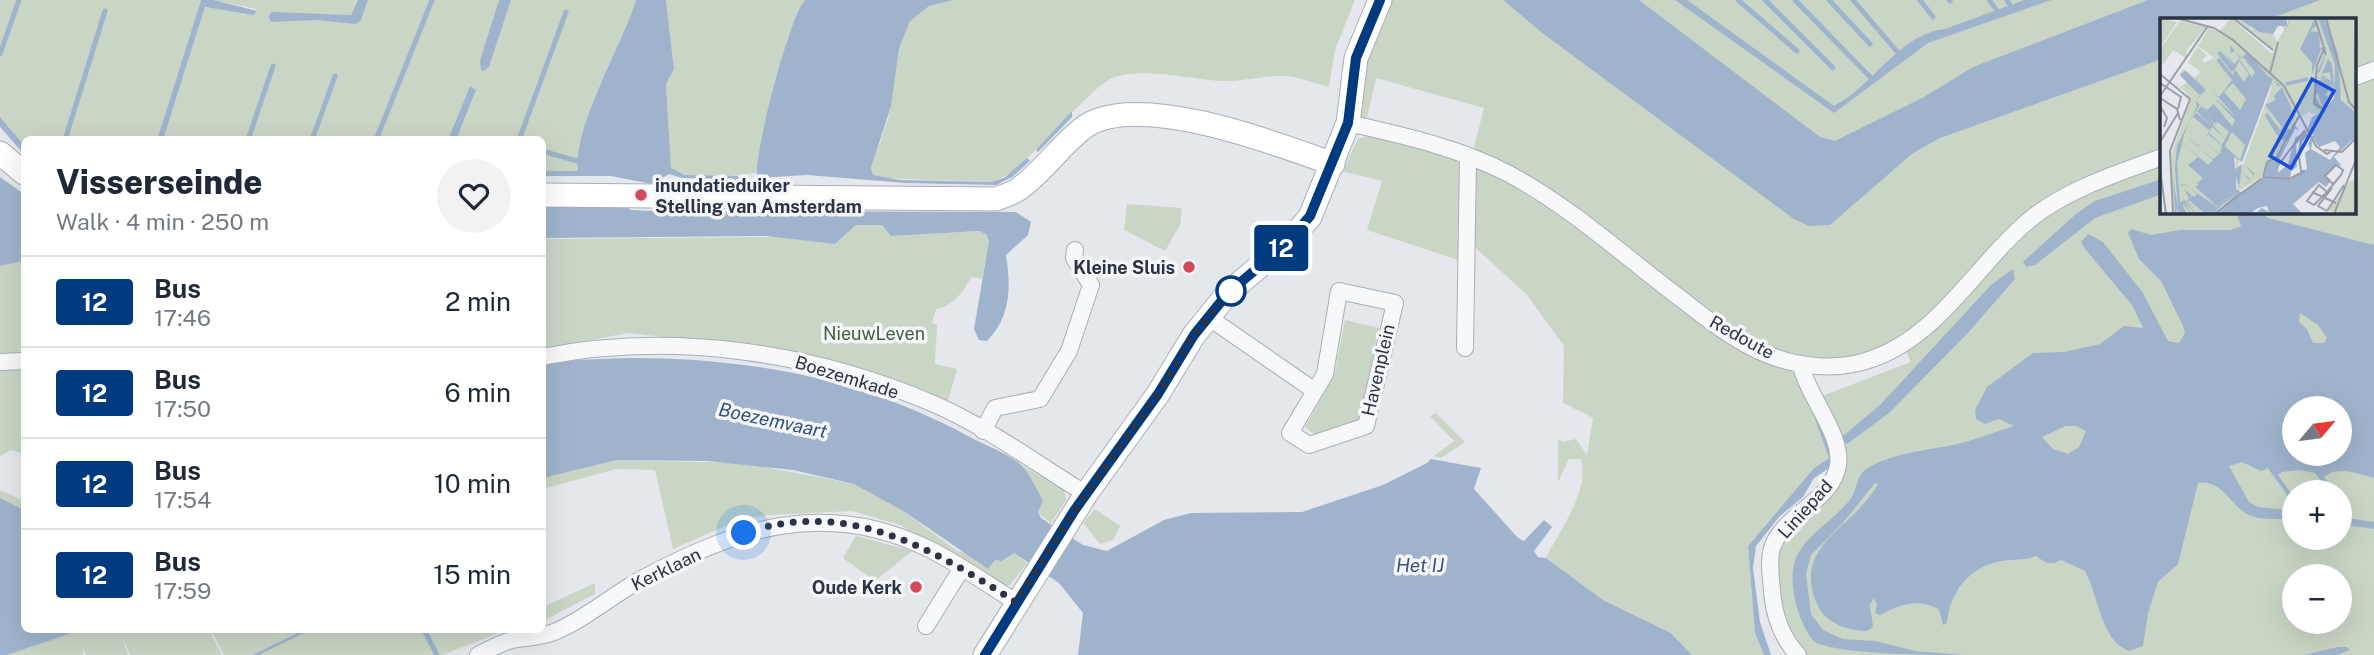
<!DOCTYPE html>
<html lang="en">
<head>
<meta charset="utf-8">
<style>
	:root { --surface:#fff; --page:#f2f2f3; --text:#1f2937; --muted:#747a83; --line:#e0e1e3 }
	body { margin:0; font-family:"Public Sans",sans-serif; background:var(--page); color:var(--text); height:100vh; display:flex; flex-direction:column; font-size:26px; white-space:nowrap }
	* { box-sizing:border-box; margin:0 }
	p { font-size:23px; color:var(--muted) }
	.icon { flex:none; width:38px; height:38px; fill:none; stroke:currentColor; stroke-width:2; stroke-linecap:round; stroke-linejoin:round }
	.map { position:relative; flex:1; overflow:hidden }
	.panel { position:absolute; left:21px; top:136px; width:525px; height:497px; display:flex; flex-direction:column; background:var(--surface); border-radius:10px; box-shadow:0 7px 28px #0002 }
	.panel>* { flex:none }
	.badge { padding:0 14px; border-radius:5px; font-size:24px; line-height:46px }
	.needle { width:46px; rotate:61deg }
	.buttons { position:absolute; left:2282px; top:396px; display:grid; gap:14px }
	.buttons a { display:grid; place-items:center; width:70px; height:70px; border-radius:50%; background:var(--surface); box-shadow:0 7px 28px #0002; font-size:35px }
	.you { position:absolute; width:35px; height:35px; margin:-18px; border:5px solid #fff; border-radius:50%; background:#1a73e8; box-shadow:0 0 0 10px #1a73e833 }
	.map>.badge { position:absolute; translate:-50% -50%; box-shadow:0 0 0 4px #fff }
	.round { display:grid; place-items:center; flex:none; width:74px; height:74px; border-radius:37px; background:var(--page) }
	.headline { display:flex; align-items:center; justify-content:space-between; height:119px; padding:0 35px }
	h1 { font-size:33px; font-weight:800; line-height:52px }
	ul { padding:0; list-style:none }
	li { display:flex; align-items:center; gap:21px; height:91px; padding:0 35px; border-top:2px solid var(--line) }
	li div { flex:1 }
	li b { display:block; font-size:26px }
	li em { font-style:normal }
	li .badge { min-width:77px; font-weight:700; text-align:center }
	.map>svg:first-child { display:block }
	.green { fill:#c9d6c5; fill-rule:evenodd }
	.water { fill:#9fb4cc; fill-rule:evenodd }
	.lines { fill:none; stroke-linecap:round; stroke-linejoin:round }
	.stream { stroke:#9fb4cc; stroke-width:5 }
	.street-casing { stroke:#a9aeb7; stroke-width:18 }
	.secondary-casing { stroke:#a9aeb7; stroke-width:25 }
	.street { stroke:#f7f8fa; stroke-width:16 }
	.secondary { stroke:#fff; stroke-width:23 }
	.line-casing { stroke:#fff; stroke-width:16 }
	.line { stroke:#003b80; stroke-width:10 }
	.walk { stroke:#2b3445; stroke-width:7; stroke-dasharray:0 12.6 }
	.poi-dot { fill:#d1495b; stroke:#f4f6f9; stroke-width:2.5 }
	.stop-dot { fill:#fff; stroke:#003b80; stroke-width:3.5 }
	.labels { text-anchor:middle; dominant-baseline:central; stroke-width:7; stroke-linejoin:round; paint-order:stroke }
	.poi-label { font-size:18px; font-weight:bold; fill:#2b3445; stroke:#f4f6f9; text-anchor:end }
	.park-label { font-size:18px; fill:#3f6138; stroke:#f4f6f9 }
	.street-label { font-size:18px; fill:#2b3445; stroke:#f4f6f9 }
	.water-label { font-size:19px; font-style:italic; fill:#34527a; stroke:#f4f6f9 }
	.inset-river { fill:none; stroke:#9fb4cc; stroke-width:3.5 }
	.inset-road { fill:none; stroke:#9a9fa9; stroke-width:2 }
	.view { fill:#1d4ed8; fill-opacity:0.15; stroke:#1d4ed8; stroke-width:3.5 }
	.inset-edge { fill:none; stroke:#2b3445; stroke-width:3.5 }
</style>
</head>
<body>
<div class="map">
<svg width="2374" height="655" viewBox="0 0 2374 655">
	<rect width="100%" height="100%" fill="#e4e7ec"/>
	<g class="green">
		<path d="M0,0H201L157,140H24V145L0,117Z"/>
		<path d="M214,0H358L351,15L268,14L269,20H361L368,0H499L480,60L489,67L511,0H636C620,53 574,119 578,171H543L542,140H456L476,90L470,86L448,140H163L205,7L253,15L256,9Z"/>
		<path d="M666,0H805L787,39L756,173C738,176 682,181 671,168L666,83L674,69Z"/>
		<path d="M954,0H1355L1335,50L1329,87C1317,84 1305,79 1293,77C1270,73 1246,82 1223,81C1191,80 1134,64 1107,81C1075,102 1020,178 990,182L879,178L873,175L871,168L888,119L899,50L910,20L929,6Z"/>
		<path d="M1390,0H2374V65L2355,72V19H2162V150L2069,189L1924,322L1875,353L1822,361L1759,346L1473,151L1484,108L1376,78L1366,123L1359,119L1361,74Z"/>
		<path d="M2374,75V655H1806C1782,634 1765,565 1784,538C1797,520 1818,504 1834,488L1822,396L1911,362L1905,349L2007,247L2054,206L2162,161V212H2355V81ZM2294,408H2340V453H2294ZM2294,492H2340V537H2294ZM2294,576H2340V621H2294Z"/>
		<path d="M1369,135C1422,149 1475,162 1525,188L1789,368L1799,378L1829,451V458L1814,468L1748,546L1755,633L1764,655H1692L1671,633L1603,600L1546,558C1560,529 1590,491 1581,459H1569L1558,482V439L1563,442L1576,439L1587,455L1593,418L1563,403L1564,346L1527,295L1463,236L1461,261L1367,230L1382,181L1342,171L1358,139Z"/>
		<path d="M1127,204L1182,208L1180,225L1165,251L1124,230Z"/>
		<path d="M856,225H882L891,236L979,231L986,233L989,241L982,279L971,277C963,293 954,305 936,309L932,323L937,324L935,364L957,369L948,401L907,383L822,359L742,346L628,333L543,349V239L778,237L835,244Z"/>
		<path d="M24,261V356L0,357V266Z"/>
		<path d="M1345,320L1379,328L1359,422L1316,435L1305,427L1334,376Z"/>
		<path d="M24,367V454L11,450L0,456V368Z"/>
		<path d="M1436,413L1465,442L1441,458L1434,456L1454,441L1430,416Z"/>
		<path d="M617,460L744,463L855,484L905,512L957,551L1003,561L1014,553L1027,563L1010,585L998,586L900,525L852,511L769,515L739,520L673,549L655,470L616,469L543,489V478Z"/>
		<path d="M1020,464L1064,490L1066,500L1051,523L1037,512L1043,500Z"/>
		<path d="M0,490L24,501V510L0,498Z"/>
		<path d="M1095,509L1120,526L1113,540L1100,544L1083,523Z"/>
		<path d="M856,536L912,551L875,581L843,558Z"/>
		<path d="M595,583V594L543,621V607Z"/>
		<path d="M81,630H209L222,655H130L121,634L128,655H86L83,649V655H7Z"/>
		<path d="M211,630H304L252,655H224Z"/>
		<path d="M322,630H505L443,655H259L302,634Z"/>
	</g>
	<g class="water">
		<path d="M201,0H214L257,11L253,15L205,7L163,140H157Z"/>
		<path d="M358,0H368L361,20L356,24L316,20L271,22L268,16L272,12L351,15Z"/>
		<path d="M499,0H511L489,67L484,71L481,70L480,60Z"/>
		<path d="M636,0H666L674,69L666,84L671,168L685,175L738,176L739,180L682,178L669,174L652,184L611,176H543V171H578C573,125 621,49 636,0Z"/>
		<path d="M805,0H954L929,6L910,21L899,49L891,106L871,168L873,175L900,180L991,182L1004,178L1027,158L1030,161L1012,177L996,185L906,183L807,175L757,178C753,157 790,14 805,0Z"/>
		<path d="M1503,0H1639L1820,137L1835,141L1924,97L1973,67L2148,0H2320L2269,19H2162V59L1940,138L1913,153L1830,225L1809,226L1794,219L1541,32Z"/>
		<path d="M1675,0H1687L1834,106C1872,87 1900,33 1945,29L2024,0H2051L1928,43L1834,113Z"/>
		<path d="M470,86L476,90L456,140H448Z"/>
		<path d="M1072,111V117L1038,152L1036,150Z"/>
		<path d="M0,117L24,145V154L0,127Z"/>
		<path d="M0,177L24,194V261L0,266Z"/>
		<path d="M2162,179V194L2095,218L2035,265L2026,267L2023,262L2077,213L2095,201Z"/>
		<path d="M543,207H627L631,210L653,211L1016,212L1031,222L1028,235L1006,255C1011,287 1011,317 987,341L979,340L974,329L989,241L986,234L979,231L891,236L882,225H856L835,244L766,236L543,238Z"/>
		<path d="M2236,212H2261L2268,218L2374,245V478C2358,474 2337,465 2324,477L2334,492H2330L2315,473L2300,470L2282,472L2278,475L2294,497V505L2268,468L2261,471L2242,462L2229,466L2249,502L2258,507L2294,511V520C2282,518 2260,521 2249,515C2231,507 2222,478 2198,483L2178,564L2158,582L2148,613L2143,646L2129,651C2100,640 2099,596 2085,571L2061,560C2050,566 2046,563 2036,556C2025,561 2014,559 2002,561C1970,566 1950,591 1947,623L1943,625L1939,609C1917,598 1901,604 1880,615L1875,613L1877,604L1874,598L1870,605L1873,627L1867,631C1848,631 1825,623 1817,604C1791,544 1854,529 1878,484L1875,483L1842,524L1811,555L1806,574L1811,614L1823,630L1843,639L1875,641L1915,651L1963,655C1923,655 1849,655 1816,643C1808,637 1801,620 1798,611C1779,545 1812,542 1849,501C1857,492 1856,476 1866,469C1893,453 1923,451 1953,445C1973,441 1994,432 2014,426L1999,419L1985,424L1976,419L1975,410L1987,387L2033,353L2064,352L2100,344L2124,326L2143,328L2132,305L2085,249L2081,242L2088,234L2103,242L2143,293L2168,341L2179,343L2185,333L2183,326L2161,281L2139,259L2128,233L2131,229L2151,235L2180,230H2230L2241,226ZM2300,313L2318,325L2327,338L2324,343H2313L2307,329L2299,322ZM2294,408H2340V453H2294ZM2066,426H2076L2086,431L2079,447L2068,454L2053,449L2042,437Z"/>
		<path d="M2013,269L2015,279L1967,334L1889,413L1847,444L1844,441L1843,436L1880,405L1991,285Z"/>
		<path d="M629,358C750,358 860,378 968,436C984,445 1006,452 1020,464C1030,473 1036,489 1043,500L1038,512L1041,518L1083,545L1107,551L1164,520L1191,513L1302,512L1383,485L1427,463L1431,459L1481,468L1474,489L1518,538L1524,541L1544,520L1552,527L1534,551L1538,557L1546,558L1603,600L1671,633L1692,655H1078L1083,613L1059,583L1014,553L1002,561L995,560L988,569L905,512L854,484L793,470L707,461L617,460L543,478V365L574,360Z"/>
		<path d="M1809,402L1827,433L1834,465L1814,478L1803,497L1780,516L1756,546L1753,568L1760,622L1771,655H1764L1755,633L1748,546L1814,468L1829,458Z"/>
		<path d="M0,498L24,510V630H81L7,655H0Z"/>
		<path d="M2340,517L2374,522V529L2340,524Z"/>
		<path d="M304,630H322L302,634L259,655H252Z"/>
		<path d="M2338,647H2346L2350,650L2337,655H2304Z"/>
	</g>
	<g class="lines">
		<g class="stream">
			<path d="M1738,0L1797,51"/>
			<path d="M1765,0L1833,68"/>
			<path d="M1795,0L1871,78"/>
			<path d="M1829,0L1870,44"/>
			<path d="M1853,0L1899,54"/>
			<path d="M1920,0L1933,17"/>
			<path d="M1949,0L1950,1"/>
			<path d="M1989,0L1996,9"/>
			<path d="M2007,0L2010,5"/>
			<path d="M0,54L19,0"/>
			<path d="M65,140L105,11"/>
			<path d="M248,140L273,66"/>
			<path d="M312,140L335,76"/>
			<path d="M376,140L432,0"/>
			<path d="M519,140L566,12"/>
			<path d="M542,151L577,161"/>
			<path d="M424,630L437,655"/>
		</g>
		<g class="street-casing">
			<g id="street">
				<path d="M2355,77L2374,70"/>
				<path d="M1348,123C1402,135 1460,148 1509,174C1571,207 1624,256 1680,298C1704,317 1731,338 1759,351C1794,367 1836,372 1872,359C1942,334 1978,261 2033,217C2070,188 2119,173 2162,157"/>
				<path d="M1208,317L1315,391L1290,433L1309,445L1366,426L1395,303L1339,291L1325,374L1315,391"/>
				<path d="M1465,348L1468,157"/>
				<path d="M542,357C673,331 812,352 934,404C987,427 1037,464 1086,494"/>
				<path d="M0,362L24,361"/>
				<path d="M983,431L995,408L1040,399L1069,351L1091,285L1074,258L1075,250"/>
				<path d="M926,626L962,568"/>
				<path d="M478,655C488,650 500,643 512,640C526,637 540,638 554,632C584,620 611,596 640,580C736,528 825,498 929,549C959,564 987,584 1016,602"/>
				<path d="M1798,655C1781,637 1774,616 1772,591C1771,577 1768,562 1772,548C1783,514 1833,501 1838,465C1843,435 1807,395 1801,365"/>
			</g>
		</g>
		<g class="secondary-casing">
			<g id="secondary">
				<path d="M0,153L24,173"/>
				<path d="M542,195L996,199C1004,196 1014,193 1020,188C1044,171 1061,144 1086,126C1139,91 1278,144 1333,164"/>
				<path d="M985,655L1086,494L1158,394L1194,335L1228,293L1287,243L1310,217L1348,123L1356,58L1380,0"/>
			</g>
		</g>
		<use href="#street" class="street"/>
		<use href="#secondary" class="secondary"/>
	</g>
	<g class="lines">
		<g class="line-casing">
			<path id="line" d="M985,655L1074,511L1158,394L1194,335L1228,293L1287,243L1310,216L1348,123L1356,58L1380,0"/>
		</g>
		<use href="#line" class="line"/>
		<path class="walk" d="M744,533C848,498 931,548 1016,602L1086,494L1158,394L1194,335L1231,291"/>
	</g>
	<g class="poi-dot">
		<circle cx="641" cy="195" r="7"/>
		<circle cx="1189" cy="267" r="7"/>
		<circle cx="916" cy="587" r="7"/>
	</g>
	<circle class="stop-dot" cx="1231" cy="291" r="14"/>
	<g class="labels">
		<g class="poi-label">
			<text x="655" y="185" text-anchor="start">inundatieduiker<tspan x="655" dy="21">Stelling van Amsterdam</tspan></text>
			<text x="1175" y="267">Kleine Sluis</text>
			<text x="902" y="587">Oude Kerk</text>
		</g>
		<g class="park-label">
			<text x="874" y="333">NieuwLeven</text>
		</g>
		<g class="street-label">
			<text transform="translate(1742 337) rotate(29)">Redoute</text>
			<text transform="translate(1378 370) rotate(-77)">Havenplein</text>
			<text transform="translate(847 377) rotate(17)">Boezemkade</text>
			<text transform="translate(1805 509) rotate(-48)">Liniepad</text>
			<text transform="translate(666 569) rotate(-26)">Kerklaan</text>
		</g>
		<g class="water-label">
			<text transform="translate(773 420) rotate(12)">Boezemvaart</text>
			<text x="1420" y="565">Het IJ</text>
		</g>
	</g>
	<g transform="translate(2160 18)">
		<rect width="196" height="196" fill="#e4e7ec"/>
		<path d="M0,0L17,4L2,27L0,26ZM71,0L112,36L117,25L113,31L75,0H83L92,11L112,14L117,23L125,12L120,7H125L127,0V6L129,0H193L196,95L183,85L181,75L174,73L161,92L165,93L156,98L149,94L142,98L133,92L136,97L131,113L127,109L132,92L123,103L129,117H121L126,123L117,139L108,142L101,159L79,173L75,138L65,128L90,79L109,59L100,64L89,77L76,101L63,130L74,140L78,174L53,196H26L19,190V196H13L10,140L30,84L27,75L12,63L21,69L27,64L19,56L24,51L34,60L41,54L28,45L37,29L47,37L42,42L44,45L54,40L38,28L49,10L59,14ZM111,59V71L83,147L79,150L80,170L78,147ZM20,3L46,9L27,32L26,40L13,32L3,47L0,31ZM196,162V196L168,193L190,163Z" fill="#c9d6c5" fill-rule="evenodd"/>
		<path d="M84,0H127V8L131,0L129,6L118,23L127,8H118L113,16L99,14L81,2ZM155,0L161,14L164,29L161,13L157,7L150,13L159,14L160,30L164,29L166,35L160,54L157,55L165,36L161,31L152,56V45L140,31ZM158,0H164L178,35L181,82L196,95V118L174,139L182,148L176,147L165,158L170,164L166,169L159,164L133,186L143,196L97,194L102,190L109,194L107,188L98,190L89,196H55L77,174L52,196L31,177L28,184L41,196L21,179L27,183L29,180L24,171L34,179L37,176L25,166L22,168L20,167L24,166L57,189L20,157L57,189L61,185L38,164L35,168L40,160L38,164L62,185L66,181L19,139L28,147L38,139L23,125L48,147L53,142L24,117L17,145L20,184L24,182L37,196L23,184L33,196L22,186L27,196H19L18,191L15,196L13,161L18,190L15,150L17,128L37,88L35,83L45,72L26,52L46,72L35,83L47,92L54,86L72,108L75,102L57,83L54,85L57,82L76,99L49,69L59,79L72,62L63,51L47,66L63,51L56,42L72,60L75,51L84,64L89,56L79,43L75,51L62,32L74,46L79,41L92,59L95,54L91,48L86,51L90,48L83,39L80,41L75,33L71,35L70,27L81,40L86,35L69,19L96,44L108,58L113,61L82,144L74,139L75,151L82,146L79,171L89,162L81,154L90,161L94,158L84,146L94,155H96L100,159L104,156L100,159L96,155H95L93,159L79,171L76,158V171L81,174L103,160L108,144L117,140L128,122L125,124L117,117L105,98L119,114L122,109L105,87L116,82L111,74L114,78L122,69L117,67L114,62L122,69L132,91L127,109L131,113L133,105L139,112L135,111L119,142L118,155L128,146L135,120L147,112L152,99L164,94L159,91L155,87L154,74L157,57L161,56L157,57L156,63L166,60L157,61L165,59L157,60L163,58L162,57V54L163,50L162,57L171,63L170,54L162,56L168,41L172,46L174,68L173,73L171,59L172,68L165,76L170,81L173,74L171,79L163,91L158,75L155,78L163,93L174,80L175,47ZM73,65L86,81L80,92L64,74ZM40,87L57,103L54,108L58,104L69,114L65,121L54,108L37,94L65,121L62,127L49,115L52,110L48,115L32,101L48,115L44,121L48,116L62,128L60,136L44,122L59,136L53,141L38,129L43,121L29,108L43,121L38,128L24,117L31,99ZM72,114L85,127L80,142L65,128ZM149,114L153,117L148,125L150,131L145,135L147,151L130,162L131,153L137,149L136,126ZM153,120L159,129L175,123L180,129L170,142L151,131Z" fill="#9fb4cc" fill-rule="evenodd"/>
		<path class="inset-river" d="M59,34L74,52M59,35L73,53M58,41L72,59M24,54L44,73M23,55L43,74M21,56L41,76M126,66L148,61M40,90L56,104M38,92L53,107M35,96L51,110M106,96L119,113M34,97L50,111M54,143L73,160M55,143L73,158M53,144L73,162M50,148L73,167M50,149L73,169M47,152L73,174M49,152L74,174M45,155L70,176M44,157L68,178M43,158L67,179M42,161L65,181M41,162L64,183M39,164L62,184M38,167L60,186M37,168L58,187M38,178L54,192M31,179L50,196M37,179L52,194M30,181L48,196"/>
		<path class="inset-road" d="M16,0L54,10L73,22L124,68L156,128L167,136L172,133M73,0L113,32M155,0L166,37M166,0L189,84L196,92M110,55L118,24M0,56L30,81L10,133L13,196M0,65L21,79L18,91M0,78L48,8M0,80L17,91L20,102M154,86L157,47L165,29M154,86L164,91L174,73M0,88L7,100L4,109M0,124L18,95M164,132L182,134L196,120M116,150L145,112M0,151L6,196M145,153H141L139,139L141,123L147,116M103,159L107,144L117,139L139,98M103,159L129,161L145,153M152,174L176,185M167,174L159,167L147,183L154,187L167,174L181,157L183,152L176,147L165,158L173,166M167,193L158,188L172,170M167,193L184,167M54,196L102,160M174,196L195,144"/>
		<path class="view" d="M152,61L174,73L131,150L110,138Z"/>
		<rect width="196" height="196" class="inset-edge"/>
	</g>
</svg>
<div class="buttons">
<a><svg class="needle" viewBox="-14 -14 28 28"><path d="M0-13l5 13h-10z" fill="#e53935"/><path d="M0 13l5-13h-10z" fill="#747a83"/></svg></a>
<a>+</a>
<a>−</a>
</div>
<div class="you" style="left:744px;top:533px"></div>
<b class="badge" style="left:1281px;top:248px;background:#003b80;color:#fff">12</b>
<section class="panel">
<div class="headline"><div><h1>Visserseinde</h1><p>Walk · 4 min · 250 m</p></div><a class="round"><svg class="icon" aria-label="heart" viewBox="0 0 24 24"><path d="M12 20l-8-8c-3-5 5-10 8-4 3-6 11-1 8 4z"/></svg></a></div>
<ul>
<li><span class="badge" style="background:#003b80;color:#fff">12</span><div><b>Bus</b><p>17:46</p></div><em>2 min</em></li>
<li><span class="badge" style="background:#003b80;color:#fff">12</span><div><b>Bus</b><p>17:50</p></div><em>6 min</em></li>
<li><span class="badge" style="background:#003b80;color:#fff">12</span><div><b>Bus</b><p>17:54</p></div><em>10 min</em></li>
<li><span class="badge" style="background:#003b80;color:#fff">12</span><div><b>Bus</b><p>17:59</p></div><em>15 min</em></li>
</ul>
</section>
</div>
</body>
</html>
